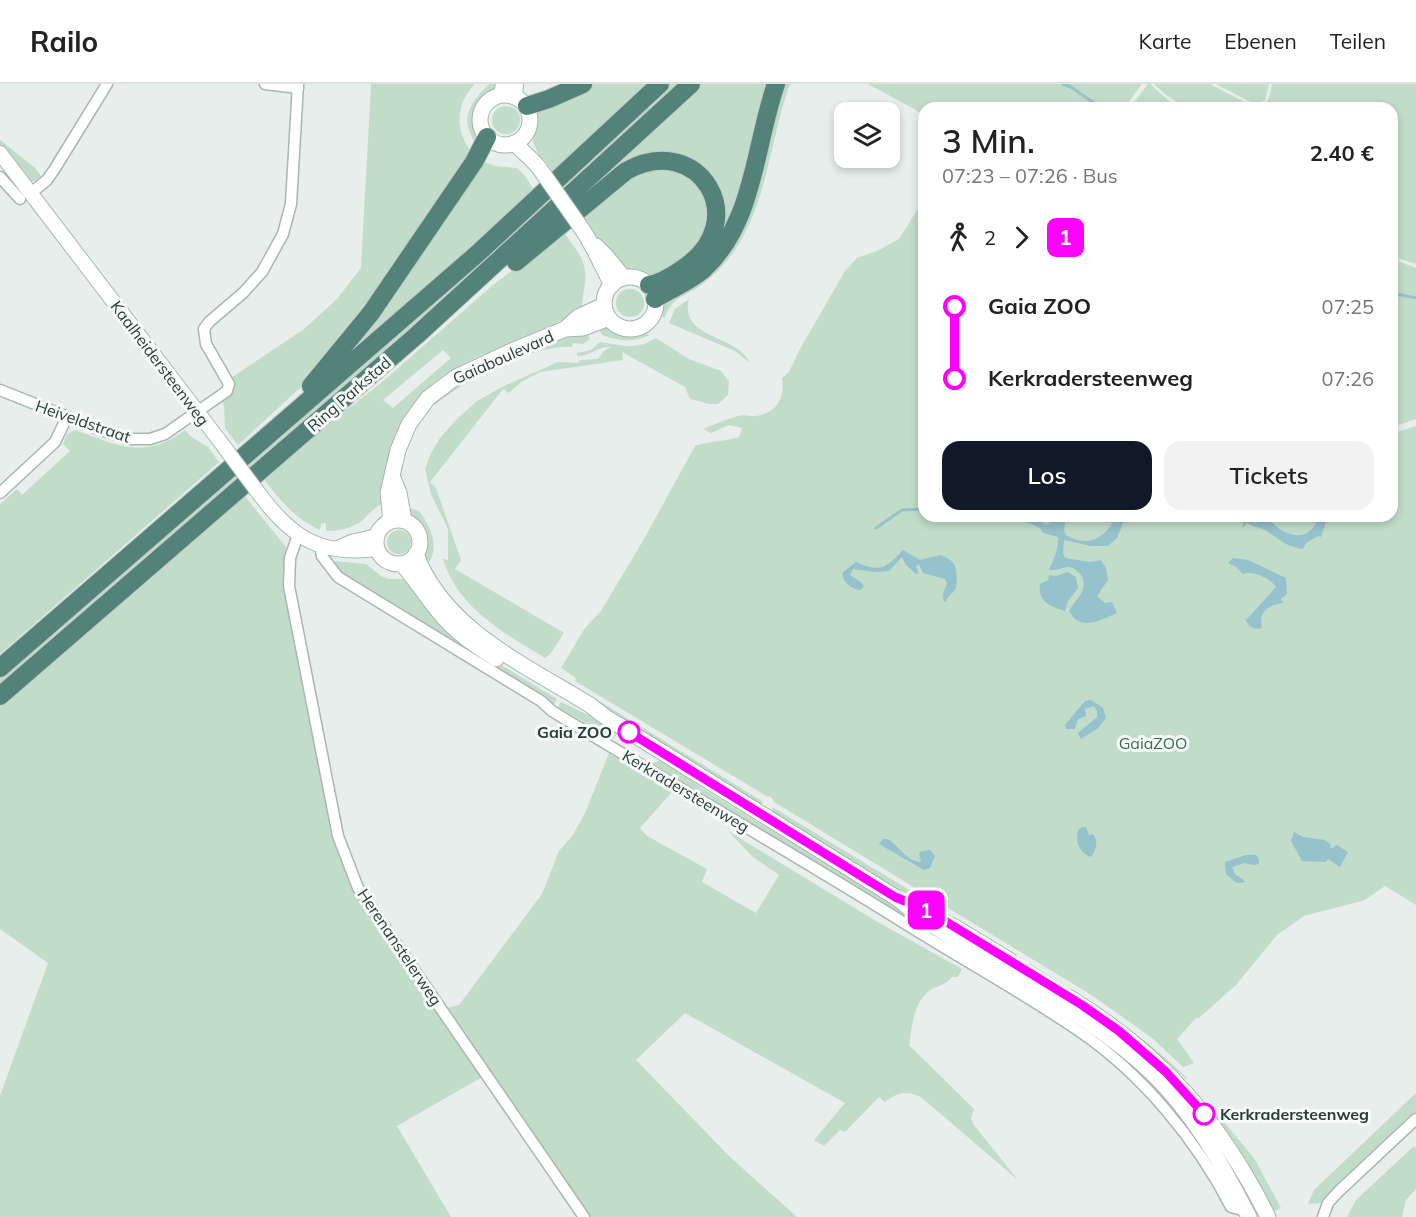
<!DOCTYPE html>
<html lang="de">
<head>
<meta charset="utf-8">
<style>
	:root { --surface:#fff; --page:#f2f2f2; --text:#222; --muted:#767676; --line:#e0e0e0; --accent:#111827 }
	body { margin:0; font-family:Mulish,sans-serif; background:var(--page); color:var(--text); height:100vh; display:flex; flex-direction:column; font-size:22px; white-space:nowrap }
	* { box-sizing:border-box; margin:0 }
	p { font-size:20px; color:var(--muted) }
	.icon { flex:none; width:33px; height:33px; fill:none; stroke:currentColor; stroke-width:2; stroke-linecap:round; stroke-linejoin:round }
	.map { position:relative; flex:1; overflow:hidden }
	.details { position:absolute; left:918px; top:18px; width:480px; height:420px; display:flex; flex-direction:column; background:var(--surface); border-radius:18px; box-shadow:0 3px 9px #0003 }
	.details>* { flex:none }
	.badge { padding:0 12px; border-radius:9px; font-size:21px; line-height:39px }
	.controls { position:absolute; left:834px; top:18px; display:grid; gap:12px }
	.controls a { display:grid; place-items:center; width:66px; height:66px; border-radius:12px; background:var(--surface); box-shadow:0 3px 9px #0003; font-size:30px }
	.map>.badge { position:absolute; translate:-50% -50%; box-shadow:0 0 0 3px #fff }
	.legs { display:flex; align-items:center; gap:9px; height:66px; padding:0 24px; font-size:20px }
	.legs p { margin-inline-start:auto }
	.summary { display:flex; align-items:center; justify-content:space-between; height:102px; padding:0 24px }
	h1 { font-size:33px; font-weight:600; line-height:45px }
	.cta { display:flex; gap:12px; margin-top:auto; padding:12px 24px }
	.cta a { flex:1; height:69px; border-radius:18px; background:var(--accent); color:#fff; font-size:24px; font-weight:600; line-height:69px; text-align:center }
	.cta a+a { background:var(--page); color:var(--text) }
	ul { padding:0 24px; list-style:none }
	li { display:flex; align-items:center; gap:21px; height:72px; font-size:22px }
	li i { display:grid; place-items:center; width:9px; height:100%; margin:0 8px; background:currentColor }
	li i::after { content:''; width:15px; height:15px; margin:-8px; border:4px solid; border-radius:50%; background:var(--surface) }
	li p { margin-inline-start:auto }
	li:first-child i { background:linear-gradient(#0000 50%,currentColor 0) }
	li:last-child i { background:linear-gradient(currentColor 50%,#0000 0) }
	header { display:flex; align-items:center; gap:36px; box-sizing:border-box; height:84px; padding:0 30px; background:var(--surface); border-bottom:2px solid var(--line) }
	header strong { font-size:28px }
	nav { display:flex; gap:33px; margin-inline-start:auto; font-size:21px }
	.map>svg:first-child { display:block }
	.green { fill:#c2dcca; fill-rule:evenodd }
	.water { fill:#95c2cc }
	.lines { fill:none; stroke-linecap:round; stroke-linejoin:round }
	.stream { stroke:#95c2cc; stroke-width:3 }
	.minor-casing { stroke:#aab6b2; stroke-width:13 }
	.tertiary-casing { stroke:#aab6b2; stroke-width:16 }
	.secondary-casing { stroke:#a3b5af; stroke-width:17 }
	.trunk-casing { stroke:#c3c9c7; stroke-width:20 }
	.minor { stroke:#fff; stroke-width:10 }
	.tertiary { stroke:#fff; stroke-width:14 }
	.secondary { stroke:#fff; stroke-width:15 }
	.trunk { stroke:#538278; stroke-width:18 }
	.tertiary-bridge-casing { stroke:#aab6b2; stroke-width:16; stroke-linecap:butt }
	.secondary-bridge-casing { stroke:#a3b5af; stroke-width:17; stroke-linecap:butt }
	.tertiary-bridge { stroke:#fff; stroke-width:14 }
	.secondary-bridge { stroke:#fff; stroke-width:15 }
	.line-1-casing { stroke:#fff; stroke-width:14 }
	.line-1 { stroke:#f0f; stroke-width:9 }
	.stop-1-dot { fill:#fff; stroke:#f0f; stroke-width:3 }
	.labels { text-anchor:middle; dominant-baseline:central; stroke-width:6; stroke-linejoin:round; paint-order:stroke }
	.street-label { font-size:16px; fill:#273e38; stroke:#f7faf9 }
	.stop-label { font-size:16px; font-weight:bold; fill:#273e38; stroke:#f7faf9; text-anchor:end }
	.park-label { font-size:16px; fill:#36704d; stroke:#f7faf9 }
</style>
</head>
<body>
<header>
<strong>Railo</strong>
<nav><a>Karte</a><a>Ebenen</a><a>Teilen</a></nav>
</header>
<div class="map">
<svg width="1416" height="1133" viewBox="0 0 1416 1133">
	<rect width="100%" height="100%" fill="#e7eeeb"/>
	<g class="green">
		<path d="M371,0H475C454,21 455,49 474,71L430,136L313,292L238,361L225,344L224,322L222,316L233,308L234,302L231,294L304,245L337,215L361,184Z"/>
		<path d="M489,0H499C494,8 487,11 482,18C471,32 480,47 478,62C458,36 469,20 489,0Z"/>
		<path d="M590,0H650L554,89L544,75L541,76L533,58L536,40L534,25Z"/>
		<path d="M668,0H682L540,132L0,604V591Z"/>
		<path d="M700,0H772L727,149L683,189L719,121L673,73L573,118Z"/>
		<path d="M780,0H790C770,54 768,117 735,166C726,180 713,192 700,202C682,214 672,213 664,235L661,228L662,219L713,182Z"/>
		<path d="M868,0H1142L1124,24H924V32L914,25Z"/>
		<path d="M1148,0H1150L1170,18L1181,24H1130Z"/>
		<path d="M1154,0H1210L1256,24H1187L1166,11Z"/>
		<path d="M1216,0H1269L1265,16L1256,21Z"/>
		<path d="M1272,0H1416V180L1392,172V24H1256C1269,21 1270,12 1272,0Z"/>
		<circle cx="506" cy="36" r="14"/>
		<path d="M0,56L34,83L42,93L35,97H28L0,62Z"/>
		<path d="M480,76L495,82L517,84L525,92L535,108L340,282Z"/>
		<path d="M641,84L682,85L709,114L707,154L672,187L645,193L628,187L595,152L580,128Z"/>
		<path d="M924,115V432H1392V350L1416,342V821L1385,802L1365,816L1304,832L1277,851L1236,901L1199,934H1196L1177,955L1194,979L1183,983L1152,954L1093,912L774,718L772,714L769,712L768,713L575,597L576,594L561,584L585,544L601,527L644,455L695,362C707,357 725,358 739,353L742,344L729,341L711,349L703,345C705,344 735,332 738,332C744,330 751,333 757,332C778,328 785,313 782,294L789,288L800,265L845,187L857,174L877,167L899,155Z"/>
		<path d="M563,147C580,172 590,177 583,211C582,218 583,223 579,229C558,238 537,249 516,258C495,266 472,274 452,286C406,313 383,361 384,414H380L381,420C373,425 369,430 363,436C354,444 338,447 326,447V439L321,440L320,446C294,434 279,415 263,394L313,352L381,299L493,201ZM443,266L451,274L393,324L383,316Z"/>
		<path d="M1392,175L1416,184V335L1392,343Z"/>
		<circle cx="630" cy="219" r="14"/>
		<path d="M689,215C679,256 738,250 750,279L735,267L669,239L675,225Z"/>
		<path d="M598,242C609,242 616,248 626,249C635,250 642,248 650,251C634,259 619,257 602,251Z"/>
		<path d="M586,246L590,255L583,260L573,259L572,263C535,260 463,297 435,321L434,318C474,284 537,265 586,246Z"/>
		<path d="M656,254L689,275L721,287L729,297L728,311L718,320H709L690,315L685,303L622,268L623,276L540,288L521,298L509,309L503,305L430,398L436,404L461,476L455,485L564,549L551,569L545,574C504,549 458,524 443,475L448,476V445L431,410L425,385L431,369L440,354L457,335L477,317L504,302L558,278L577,279L581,276L598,275L604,267L611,263C599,261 590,273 577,272V269L591,266L600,258C621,261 636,267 656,254Z"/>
		<path d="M76,346C118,362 145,376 185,346L190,352L208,363L219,378L0,570V420L17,405L22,411L70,367L63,360L67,350Z"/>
		<path d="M243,410L286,463L289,511L313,654L345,779L484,992L397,1042L451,1133H0V1012L48,879L0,845V620Z"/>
		<path d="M404,422L419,427C431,443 442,466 425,483C423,473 427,464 426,454C424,441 410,433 404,422Z"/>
		<circle cx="399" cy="458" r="12"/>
		<path d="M335,477L366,480L381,492L389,495H409L480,568L557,615L552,623L340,489L334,480Z"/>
		<path d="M560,593L762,717V720L760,721L565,602Z"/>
		<path d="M561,618L603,638L616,651L613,655L558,623Z"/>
		<path d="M609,669L672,708L640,744L647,752L707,785L702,798L756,829L779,791L753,773L728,747L876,837L962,885L958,893H952C943,904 937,900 928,908C913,921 912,943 909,961L974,1025L971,1034L973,1040L1018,1096L922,1014C909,1006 897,1008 885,1018L879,1013L845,1048L840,1046L824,1062L814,1056L845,1019L685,929L636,976L729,1072L797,1133H584L448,924L459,921L542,810L559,767L573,751L586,727Z"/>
		<path d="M658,677L666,678L702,704L973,870L970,874L652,680Z"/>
		<path d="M772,724H774L985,852L982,856L773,729Z"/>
		<path d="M1029,879C1084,914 1140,948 1187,994L1186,995C1140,951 1080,917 1026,883Z"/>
		<path d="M1416,1009V1027L1322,1119L1308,1120L1314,1106Z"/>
		<path d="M1213,1025L1254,1074L1281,1124L1271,1129L1211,1028Z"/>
		<path d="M1414,1062L1416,1064V1105L1406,1116L1402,1133H1347L1356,1116Z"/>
	</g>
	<g class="water">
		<path d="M1007,432H1033L1046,441C1052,437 1058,435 1065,439L1064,446L1066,451C1088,465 1107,453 1116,432H1126L1117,454L1108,462H1091L1064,456L1063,469L1065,474L1090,478L1101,476L1106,484L1108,496L1097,512L1105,519L1112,518L1117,529C1102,535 1081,549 1069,527C1075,515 1090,506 1081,491C1078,487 1074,484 1069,483C1061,483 1057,488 1049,485C1054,476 1059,463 1058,453L1043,449L1040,444L1024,437Z"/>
		<path d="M1235,432C1245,432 1255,432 1264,434C1271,435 1276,444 1283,447C1301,456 1313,450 1319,432H1328L1321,453L1318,452L1306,459L1303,465C1284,462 1280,455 1265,446C1259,443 1253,443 1247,439L1242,444L1244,437Z"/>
		<path d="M903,466L920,476L941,471C945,473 952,476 954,480C957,485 958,500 955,506C951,511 948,511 946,517L944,518L943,510L947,499L945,495L923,489L919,480L916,483L919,489L916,490L906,481L902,473L889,487L876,488L853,485L850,491L862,499L864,503L860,506C851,505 841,497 843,488L856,478C880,489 886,484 903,466Z"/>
		<path d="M1233,474L1248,476L1286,494L1287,510L1281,515L1283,519C1268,521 1258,528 1262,544C1252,547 1249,541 1244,534L1247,535L1276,503C1270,494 1253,486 1243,490L1236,483L1228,479Z"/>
		<path d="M1067,488L1076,493L1078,504L1068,517L1065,527C1050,523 1037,516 1040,500L1048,496L1049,491L1056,492Z"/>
		<path d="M1091,616L1103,624L1106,634L1097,645L1081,655L1078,649L1097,633V627L1094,622L1085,625L1086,632L1078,635L1075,645H1066L1065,641L1085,617Z"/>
		<path d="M1082,743H1086L1089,751L1093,750C1099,757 1096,766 1091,773C1079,769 1075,757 1078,746Z"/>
		<path d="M1294,748L1303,753L1325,756L1331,761L1330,765L1337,761L1348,768L1340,783L1328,775L1326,778L1302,777L1291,757Z"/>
		<path d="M883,755H888C899,762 907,778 921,778L919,768L930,766L935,772L930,784L924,786L879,760Z"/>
		<path d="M1246,771H1256L1259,775V780L1254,781L1244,779L1232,783L1235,790L1244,796L1245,798L1237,799L1226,790L1225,778Z"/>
	</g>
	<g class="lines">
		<g class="stream">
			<path d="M1063,0L1071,3L1101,24"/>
			<path d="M1392,209L1416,214"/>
			<path d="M876,444L902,426L924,425"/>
		</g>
		<g class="minor-casing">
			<g id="minor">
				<path d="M265,0L298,4"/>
				<path d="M0,93L20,115"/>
				<path d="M31,109L47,96L54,86L107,0"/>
				<path d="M0,306L98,345L129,355H150L165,350L227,307L229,300L206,260L204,245L209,238L243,209L262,188L283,150L291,120L298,0"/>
				<path d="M0,409L55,358L67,333"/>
				<path d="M298,451L290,474L289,502L338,752L358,804L584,1133"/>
				<path d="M320,461L322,472L338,493L541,617L552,627C671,700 791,768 909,842C965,877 1024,909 1079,947C1142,990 1196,1055 1231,1123L1246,1127"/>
				<path d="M1323,1133L1328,1119L1338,1108L1416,1035"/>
			</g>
		</g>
		<g class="tertiary-casing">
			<g id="tertiary">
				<path d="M501,11L503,0"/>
				<path d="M515,13L516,0"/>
				<path d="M0,69L222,360"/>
				<path d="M260,411C293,455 321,472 377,465"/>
				<path d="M338,464L351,458L377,452"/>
			</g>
		</g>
		<g class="secondary-casing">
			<g id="secondary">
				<circle cx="505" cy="36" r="25"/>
				<path d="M515,59C523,69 532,74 540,85"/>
				<path d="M582,145C593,161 602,182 612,201"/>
				<path d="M596,162L606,172L624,194"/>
				<circle cx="630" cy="219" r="26"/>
				<path d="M565,245L578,233L604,221"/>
				<path d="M393,394L399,409L404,436"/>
				<circle cx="398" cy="458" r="22"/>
				<path d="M391,437L388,409L398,366L409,340L428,314L456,293L514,266L565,245L583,244L609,234"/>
				<path d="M416,470C443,545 527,582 590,621L604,632L895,813C975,878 1074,916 1150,987C1193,1028 1222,1080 1249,1133"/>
				<path d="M402,480C415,495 426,512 439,528C455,548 475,561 496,575"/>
				<path d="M953,842L1009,876"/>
				<path d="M1070,914C1161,970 1221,1038 1268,1133"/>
			</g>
		</g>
		<g class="trunk-casing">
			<g id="trunk">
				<path d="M527,22L549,15L583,0"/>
				<path d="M516,178L626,87C699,46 755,138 682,185C672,192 661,199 649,201"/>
				<path d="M655,215C671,205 689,198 703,186C755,138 754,63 776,0"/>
				<path d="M311,302L371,229L474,78L487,53"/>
				<path d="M0,584L477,170L660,0"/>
				<path d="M0,612L417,251L691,0"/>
			</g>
		</g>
		<use href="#minor" class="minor"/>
		<use href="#tertiary" class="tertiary"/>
		<use href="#secondary" class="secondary"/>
		<use href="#trunk" class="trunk"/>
		<g class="tertiary-bridge-casing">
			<path id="tertiary-bridge" d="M222,360L260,411"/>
		</g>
		<g class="secondary-bridge-casing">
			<path id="secondary-bridge" d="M540,85L582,145"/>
		</g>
		<use href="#tertiary-bridge" class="tertiary-bridge"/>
		<use href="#secondary-bridge" class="secondary-bridge"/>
	</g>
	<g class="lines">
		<g class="line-1-casing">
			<path id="line-1" d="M629,648L895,813L927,826L1082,921L1119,947L1166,988L1204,1030"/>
		</g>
		<use href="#line-1" class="line-1"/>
	</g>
	<g class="stop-1-dot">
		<circle cx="629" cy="648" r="10"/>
		<circle cx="1204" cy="1030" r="10"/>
	</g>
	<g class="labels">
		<g class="street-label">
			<text transform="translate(503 273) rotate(-24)">Gaiaboulevard</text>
			<text transform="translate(160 279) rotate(53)">Kaalheidersteenweg</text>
			<text transform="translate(349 310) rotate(-41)">Ring Parkstad</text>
			<text transform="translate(83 337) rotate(19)">Heiveldstraat</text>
			<text transform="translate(686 707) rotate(31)">Kerkradersteenweg</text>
			<text transform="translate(400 863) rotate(56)">Herenanstelerweg</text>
		</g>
		<g class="stop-label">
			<text x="612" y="648">Gaia ZOO</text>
			<text x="1220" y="1030" text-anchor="start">Kerkradersteenweg</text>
		</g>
		<g class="park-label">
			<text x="1153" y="659">GaiaZOO</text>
		</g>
	</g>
</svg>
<div class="controls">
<a><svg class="icon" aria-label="layers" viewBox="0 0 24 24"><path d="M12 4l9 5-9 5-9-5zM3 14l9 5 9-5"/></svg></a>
</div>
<b class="badge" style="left:926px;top:826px;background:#f0f;color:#fff">1</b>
<section class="details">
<div class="summary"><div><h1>3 Min.</h1><p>07:23 – 07:26 · Bus</p></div><b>2.40 €</b></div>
<div class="legs"><svg class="icon" aria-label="walk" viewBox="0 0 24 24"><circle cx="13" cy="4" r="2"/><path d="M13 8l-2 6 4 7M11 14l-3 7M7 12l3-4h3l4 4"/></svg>2<svg class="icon" aria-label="forward" viewBox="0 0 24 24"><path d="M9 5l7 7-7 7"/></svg><b class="badge" style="background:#f0f;color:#fff">1</b></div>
<ul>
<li><i style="color:#f0f"></i><b>Gaia ZOO</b><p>07:25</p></li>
<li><i style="color:#f0f"></i><b>Kerkradersteenweg</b><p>07:26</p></li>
</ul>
<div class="cta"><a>Los</a><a>Tickets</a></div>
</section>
</div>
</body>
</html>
